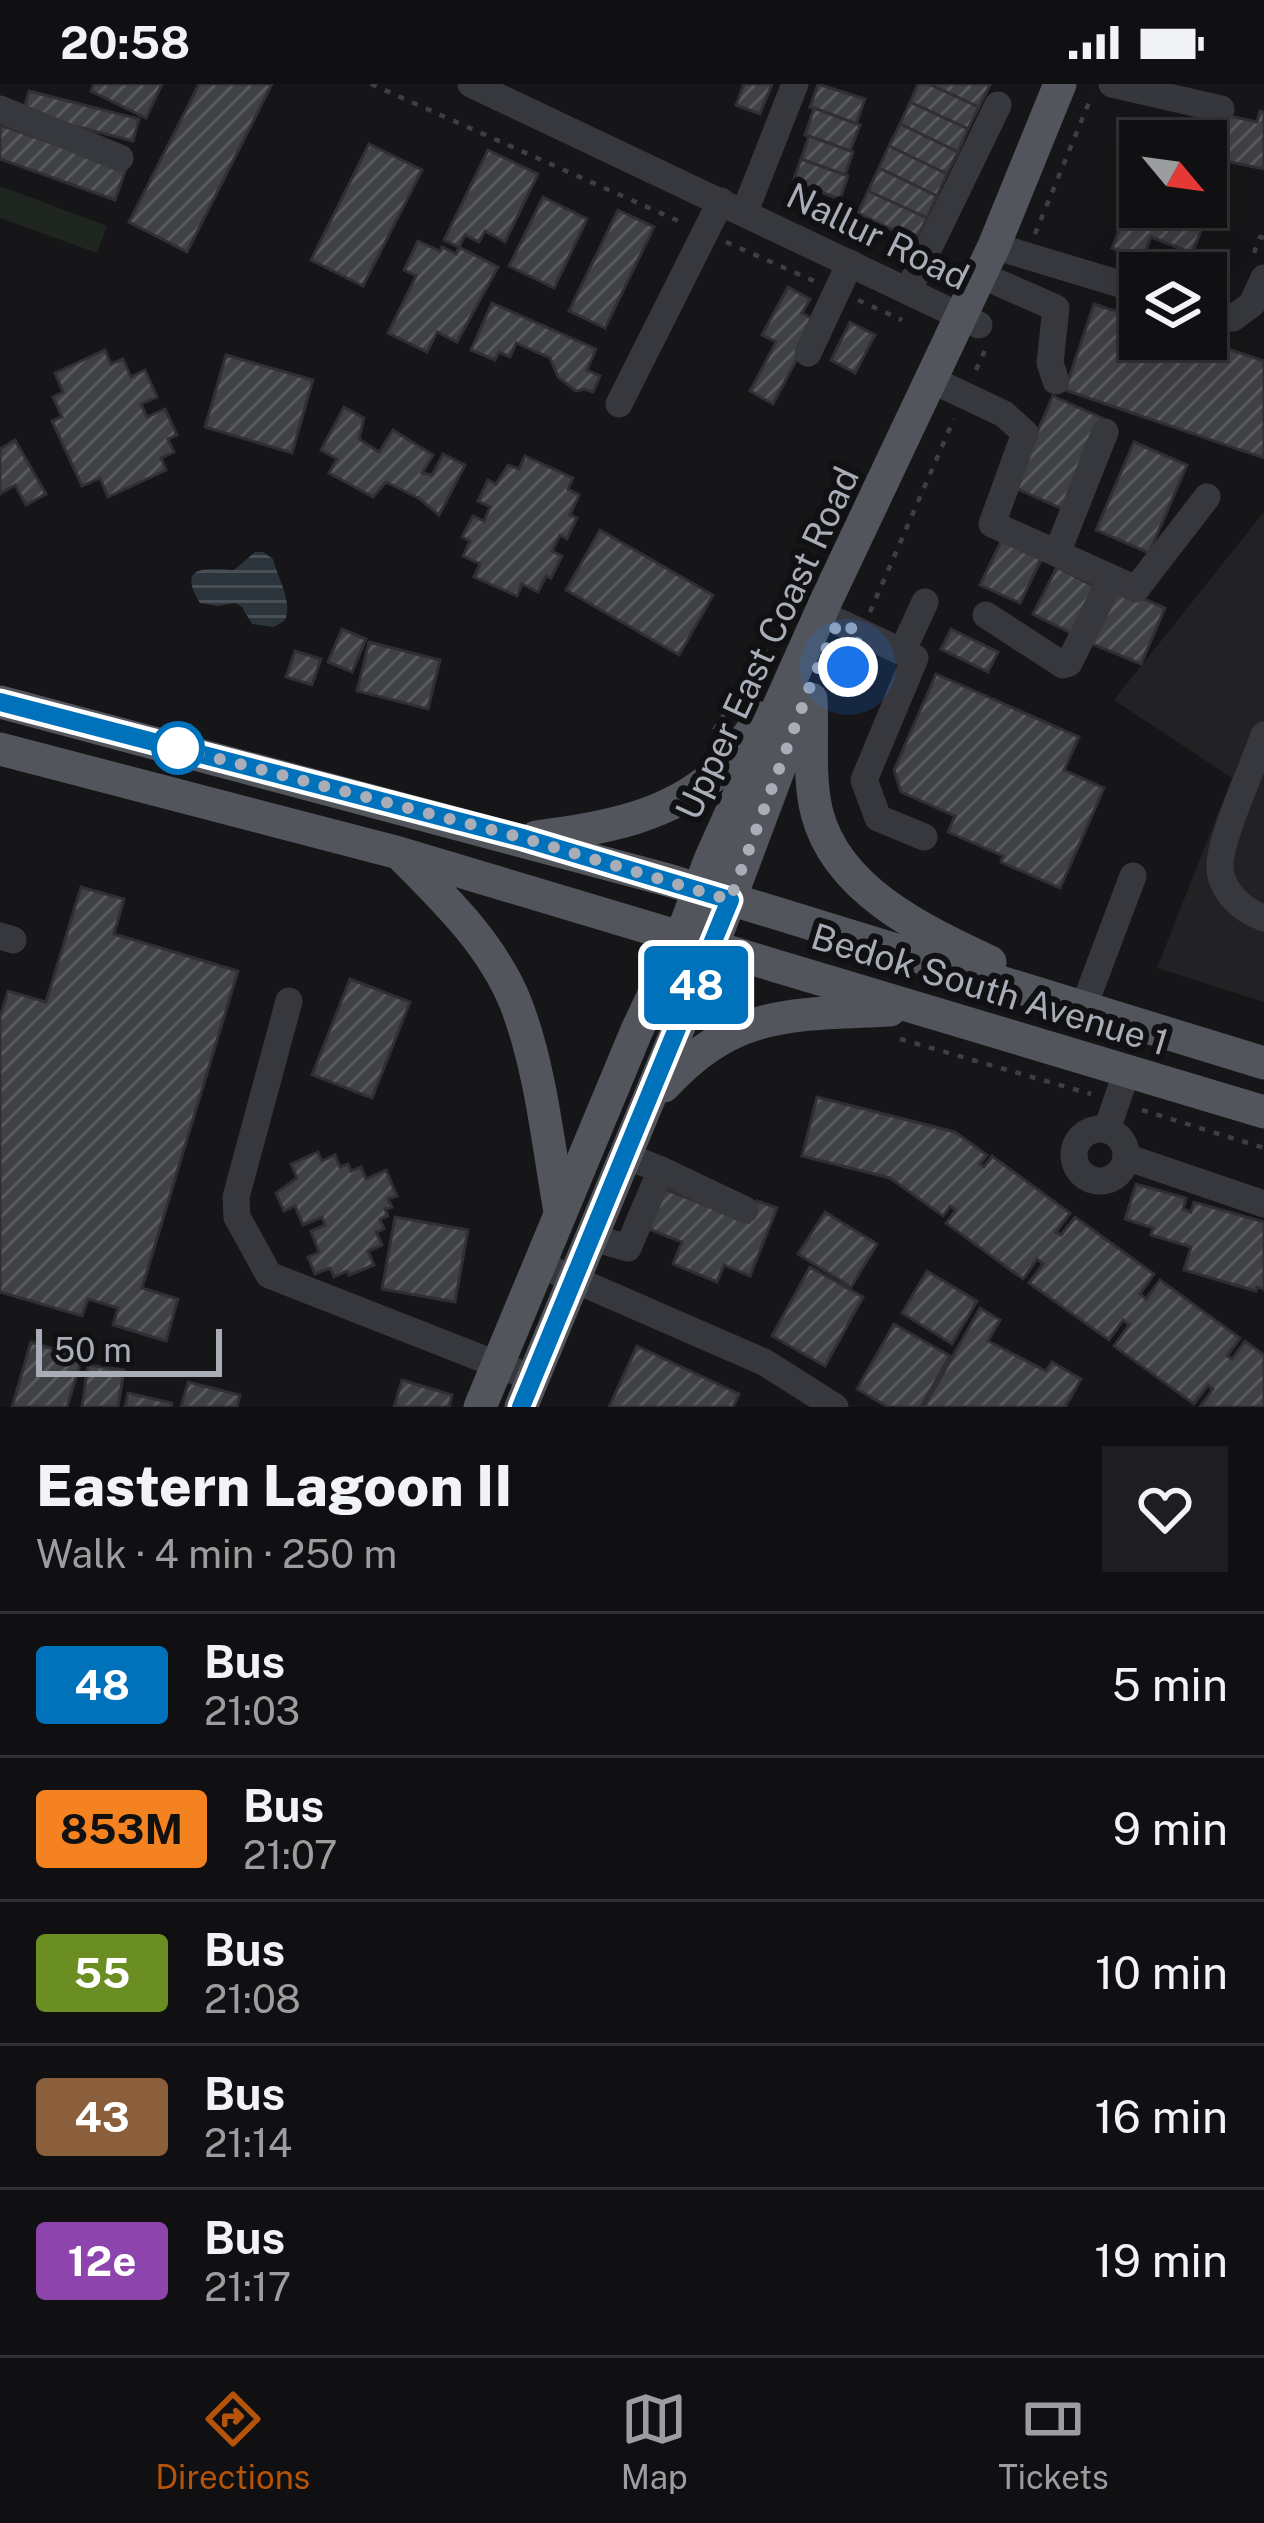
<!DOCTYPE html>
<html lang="en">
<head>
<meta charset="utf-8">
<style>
	:root { --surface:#101012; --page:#1e1e20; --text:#f1f3f6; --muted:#9c9d9f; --line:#303032; --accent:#b45309 }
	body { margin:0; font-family:"Public Sans",sans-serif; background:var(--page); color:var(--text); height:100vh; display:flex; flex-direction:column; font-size:45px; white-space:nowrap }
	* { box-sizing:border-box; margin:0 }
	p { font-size:39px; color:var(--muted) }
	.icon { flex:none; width:66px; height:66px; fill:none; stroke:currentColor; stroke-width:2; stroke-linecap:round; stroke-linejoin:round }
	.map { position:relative; height:1323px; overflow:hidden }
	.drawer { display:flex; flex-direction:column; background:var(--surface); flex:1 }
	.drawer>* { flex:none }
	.badge { padding:0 24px; border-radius:9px; font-size:42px; line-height:78px }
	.needle { width:78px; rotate:119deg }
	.buttons { position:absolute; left:1119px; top:36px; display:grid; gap:24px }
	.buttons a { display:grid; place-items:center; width:108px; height:108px; border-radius:0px; background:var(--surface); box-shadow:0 12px 48px #0002,0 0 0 3px var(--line); font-size:60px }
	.scale { position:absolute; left:36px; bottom:30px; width:186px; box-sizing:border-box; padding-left:12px; border:6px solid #a8adb8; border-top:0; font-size:33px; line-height:42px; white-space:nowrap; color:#a8adb8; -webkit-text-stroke:9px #111113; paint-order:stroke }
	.you { position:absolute; width:60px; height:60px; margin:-30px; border:9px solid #fff; border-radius:50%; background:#1a73e8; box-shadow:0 0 0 18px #1a73e833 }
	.map>.badge { position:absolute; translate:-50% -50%; box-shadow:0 0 0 6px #fff }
	.round { display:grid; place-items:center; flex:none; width:126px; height:126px; border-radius:0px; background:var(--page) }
	.headline { display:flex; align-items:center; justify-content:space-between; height:204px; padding:0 36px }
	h1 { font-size:57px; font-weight:800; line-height:90px }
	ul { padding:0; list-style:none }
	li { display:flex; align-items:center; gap:36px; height:144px; padding:0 36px; border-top:3px solid var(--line) }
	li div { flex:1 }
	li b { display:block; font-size:45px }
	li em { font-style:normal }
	li .badge { min-width:132px; font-weight:700; text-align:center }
	.status { display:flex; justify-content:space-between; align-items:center; height:84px; padding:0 60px; background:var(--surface); direction:ltr }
	.status svg { height:33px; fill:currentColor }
	.menu { display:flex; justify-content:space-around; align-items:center; height:168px; border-top:3px solid var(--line); background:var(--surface); font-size:33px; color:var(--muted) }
	.menu a { display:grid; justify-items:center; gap:6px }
	.menu .current { color:var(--accent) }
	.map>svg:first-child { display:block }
	.built { fill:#222225 }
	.garden { fill:#1e261f }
	.water { fill:url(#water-rules) }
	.building { fill:url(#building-hatch); stroke:#303034; stroke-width:3 }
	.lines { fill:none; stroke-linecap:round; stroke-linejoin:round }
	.path { stroke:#3d3f44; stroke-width:4.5; stroke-dasharray:6 9; stroke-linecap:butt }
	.minor { stroke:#37383d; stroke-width:27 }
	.major { stroke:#53555c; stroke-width:33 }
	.line-casing { stroke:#fff; stroke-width:27 }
	.line { stroke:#0072bc; stroke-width:18 }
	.walk { stroke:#a8adb8; stroke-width:12; stroke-dasharray:0 21.6 }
	.stop-dot { fill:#fff; stroke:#0072bc; stroke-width:6 }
	.labels { text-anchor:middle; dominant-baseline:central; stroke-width:12; stroke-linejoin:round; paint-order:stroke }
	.street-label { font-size:36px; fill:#a8adb8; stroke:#111113 }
</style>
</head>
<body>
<div class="status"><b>20:58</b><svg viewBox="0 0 49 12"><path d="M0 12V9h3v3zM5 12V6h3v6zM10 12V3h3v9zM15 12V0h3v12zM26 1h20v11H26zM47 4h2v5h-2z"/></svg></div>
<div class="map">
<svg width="1264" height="1323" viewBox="0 0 1264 1323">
	<defs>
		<pattern id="water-rules" width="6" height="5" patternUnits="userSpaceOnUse" patternTransform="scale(3)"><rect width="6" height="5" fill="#2c353c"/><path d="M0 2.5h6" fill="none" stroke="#485056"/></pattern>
		<pattern id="building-hatch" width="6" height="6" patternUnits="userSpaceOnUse" patternTransform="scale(3)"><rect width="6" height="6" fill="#404145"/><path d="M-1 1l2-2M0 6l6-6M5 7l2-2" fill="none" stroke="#595a5e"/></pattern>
	</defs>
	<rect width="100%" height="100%" fill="#161618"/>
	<path class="built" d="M1264,428V918L1157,884L1232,694L1114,616Z"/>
	<path class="garden" d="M0,102L107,142L97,169L0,134Z"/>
	<path class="water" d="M255,468H263L273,475C278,496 293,517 285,536L274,543L252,540L242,523L235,519L218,522L200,519C175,479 210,485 234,486Z"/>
	<g class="building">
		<path d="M94,0H162L146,34L91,7Z"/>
		<path d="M199,0H272L187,168L129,138Z"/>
		<path d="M744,0H772L760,30L736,21Z"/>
		<path d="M818,0L865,15L856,40L810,23Z"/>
		<path d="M918,0H929L979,23L968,45L910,18Z"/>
		<path d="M929,0H987L990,1L979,23Z"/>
		<path d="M29,7L139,35L133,57L23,29Z"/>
		<path d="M910,18L968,45L958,68L900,40Z"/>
		<path d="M814,24L860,41L850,67L805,51Z"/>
		<path d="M1260,27L1264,28V85L1211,74L1221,30L1257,38Z"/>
		<path d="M900,40L958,68L947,90L889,62Z"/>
		<path d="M0,41L126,85L115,116L0,75Z"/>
		<path d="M809,52L853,68L845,91L801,75Z"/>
		<path d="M369,60L422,86L363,202L311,176Z"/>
		<path d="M889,62L947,90L937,112L879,84Z"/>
		<path d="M488,66L538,90L505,158L485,147L479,158L465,151L459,163L444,156Z"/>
		<path d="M801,75L848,92L840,115L793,98Z"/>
		<path d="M879,84L937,112L927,134L868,107Z"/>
		<path d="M1137,102L1140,103V123H1199L1209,127L1192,169L1151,153L1142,175L1112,164Z"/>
		<path d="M868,107L927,134L916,157L858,129Z"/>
		<path d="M543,113L587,135L554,204L509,182Z"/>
		<path d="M618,126L654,143L605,244L569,227Z"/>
		<path d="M418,157L440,167L442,163L456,170L459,163L498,183L457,258L437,248L427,268L388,249L416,192L404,186Z"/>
		<path d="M788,203L810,215L802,229L817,237L773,320L750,307L776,258L762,251Z"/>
		<path d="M492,219L596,265L587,286L600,292L593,308L584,305L576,307L558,293L550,274L516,259L510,273L499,268L495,276L471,266Z"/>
		<path d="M1094,220L1140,235V255H1199L1264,277V374L1065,306Z"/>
		<path d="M850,238L875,251L855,289L831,276Z"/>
		<path d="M105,266L111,280L123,275L131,293L145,286L157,313L141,320L147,333L165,325L177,351L168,355L174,368L161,374L166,386L108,413L100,394L82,402L52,337L62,333L53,313L63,308L55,289Z"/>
		<path d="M226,271L313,296L292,369L205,343Z"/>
		<path d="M1053,312L1104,335L1065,426L1013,403Z"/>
		<path d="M344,323L364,334L359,355L379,368L393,346L433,371L422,389L432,391L443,370L465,381L439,431L420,415L386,398L373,413L329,389L337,375L321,366Z"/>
		<path d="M15,356L46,410L26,421L15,401L0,410V365Z"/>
		<path d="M1134,358L1187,381L1149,469L1096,446Z"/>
		<path d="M525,372L573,394L568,405L579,411L570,431L577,434L567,455L560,451L552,467L562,472L551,494L546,492L538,508L522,500L517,512L474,493L480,480L463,472L470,457L462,453L473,432L484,437L490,423L478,417L488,396L496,400L508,381L519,385Z"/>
		<path d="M600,446L713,511L679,571L566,506Z"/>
		<path d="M1003,453L1043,472L1020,519L980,501Z"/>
		<path d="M1057,483L1097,504L1073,550L1033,530Z"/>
		<path d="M1114,502L1165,524L1141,580L1090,559Z"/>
		<path d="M342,545L366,555L352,588L328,578Z"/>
		<path d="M951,545L998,568L988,588L941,565Z"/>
		<path d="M369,558L440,576L428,625L357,607Z"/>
		<path d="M295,567L321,575L312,601L286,593Z"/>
		<path d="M936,590L1079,653L1064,686L1104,704L1060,804L1001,778L1003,772L948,748L955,732L901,708L894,686Z"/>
		<path d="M81,803L124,815L114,850L238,887L142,1204L178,1215L166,1257L113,1241L118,1224L88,1215L82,1232L0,1208V933L8,907L46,918Z"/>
		<path d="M350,895L410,918L372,1014L312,991Z"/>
		<path d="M817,1013L955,1048L987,1071L980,1080L984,1083L992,1072L1070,1129L1056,1148L1061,1151L1075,1133L1154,1190L1140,1210L1146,1215L1160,1196L1240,1254L1227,1272L1232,1275L1245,1257L1264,1271V1323H1200L1213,1305L1208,1301L1194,1320L1114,1262L1129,1241L1123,1236L1109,1256L1029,1199L1043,1180L1037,1175L1023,1195L946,1139L956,1126L950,1122L943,1132L890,1094L802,1072Z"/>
		<path d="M318,1068L322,1077L335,1071L340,1083L348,1080L351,1087L361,1083L366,1095L386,1086L397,1112L388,1115L392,1123L385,1125L388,1132L380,1135L384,1145L376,1148L382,1161L368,1167L374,1181L349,1191L347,1187L334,1193L330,1184L315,1190L308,1173L319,1168L311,1147L325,1141L322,1133L303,1141L295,1122L284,1127L276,1109L297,1094L291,1080Z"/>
		<path d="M1136,1100L1186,1114L1183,1125L1191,1128L1194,1118L1264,1138V1205L1257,1203L1256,1207L1184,1186L1191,1163L1151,1151L1153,1144L1125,1135Z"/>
		<path d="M662,1104L749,1138L757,1117L777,1124L750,1192L724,1181L717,1198L673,1180L682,1158L646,1144Z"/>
		<path d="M825,1128L877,1160L851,1203L798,1170Z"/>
		<path d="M395,1133L468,1146L455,1218L382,1205Z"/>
		<path d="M810,1183L863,1213L825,1282L772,1252Z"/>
		<path d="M927,1187L977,1217L952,1260L902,1229Z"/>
		<path d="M980,1224L1000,1236L988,1257L1046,1287L1052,1278L1081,1295L1065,1323H924Z"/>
		<path d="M894,1240L950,1272L921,1323H888L857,1305Z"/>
		<path d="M31,1258L82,1274L67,1323H12Z"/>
		<path d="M637,1262L739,1310L733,1323H609Z"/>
		<path d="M88,1281L124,1286L118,1323H82Z"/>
		<path d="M402,1296L452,1311L449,1323H394Z"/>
		<path d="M188,1298L240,1311L237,1323H181Z"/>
		<path d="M128,1309L172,1319L171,1323H125Z"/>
	</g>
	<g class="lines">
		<g class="path">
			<path d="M371,0L683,139"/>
			<path d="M1035,150L1092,11"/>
			<path d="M726,158L814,197"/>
			<path d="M1254,169L1260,153L1264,154"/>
			<path d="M858,216L902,236"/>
			<path d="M976,286L986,264"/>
			<path d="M870,528L954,335"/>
			<path d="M839,606L853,572"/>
			<path d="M714,646L777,550"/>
			<path d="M900,955L1091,1010"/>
			<path d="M1142,1026L1264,1064"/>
		</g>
		<g class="minor">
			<path d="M471,0L979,241"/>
			<path d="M1112,0L1221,25"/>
			<path d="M0,25L120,74"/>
			<path d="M745,127L795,0"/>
			<path d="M994,162L1140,206"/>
			<path d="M999,199L1056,224L1050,279L1056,297"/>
			<path d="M908,207L998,21"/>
			<path d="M1206,226L1233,234L1252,220L1264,194"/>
			<path d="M808,269L850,179"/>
			<path d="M932,296L1004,330L1025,349L992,440L1136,505L1207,413"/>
			<path d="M619,320L721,117"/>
			<path d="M1057,469L1105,348"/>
			<path d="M986,531L1063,581L1069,579L1111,495"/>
			<path d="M839,538L915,574L864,696L878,734L924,753"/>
			<path d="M902,568L925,518"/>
			<path d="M1264,651C1253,683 1223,748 1220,778C1218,805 1241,826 1264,834"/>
			<path d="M0,852L13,856"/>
			<path d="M289,917L236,1113L237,1133L269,1191L532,1294"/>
			<path d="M1084,922L1133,792"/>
			<path d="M1107,1045L1127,987"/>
			<circle cx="1100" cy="1071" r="26"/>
			<path d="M1126,1073L1264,1120"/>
			<path d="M661,1086L745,1126"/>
			<path d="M590,1153L628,1164L661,1086L624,1071"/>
			<path d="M539,1180L764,1278L835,1323"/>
		</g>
		<g class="major">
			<path d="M811,615C813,651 808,694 817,729C837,807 924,847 990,878"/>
			<path d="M0,618L668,796L1264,979"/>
			<path d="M0,665L399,769L1264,1028"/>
			<path d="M536,753C603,744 669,734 720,686C736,671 748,651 761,634"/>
			<path d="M404,774C447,817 493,862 516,920C541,985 548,1060 560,1128"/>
			<path d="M664,1002C734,925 793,931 890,926"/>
			<path d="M480,1323L637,946L681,853L710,776L826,517L994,162L1060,0"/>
			<path d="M521,1323L712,863L804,618"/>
		</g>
	</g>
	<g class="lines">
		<g class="line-casing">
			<path id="line" d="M0,618L523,754L730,816L521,1323"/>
		</g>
		<use href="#line" class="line"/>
		<path class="walk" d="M178,664L523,754L730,816L810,602L838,538L861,549L848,583"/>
	</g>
	<circle class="stop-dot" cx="178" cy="664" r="24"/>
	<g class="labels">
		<g class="street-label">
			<text transform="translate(878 152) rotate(26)">Nallur Road</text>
			<text transform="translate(767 559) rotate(-65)">Upper East Coast Road</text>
			<text transform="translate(990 905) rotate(17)">Bedok South Avenue 1</text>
		</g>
	</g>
</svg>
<div class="buttons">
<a><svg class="needle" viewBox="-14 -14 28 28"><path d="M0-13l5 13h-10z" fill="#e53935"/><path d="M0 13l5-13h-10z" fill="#9c9d9f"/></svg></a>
<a><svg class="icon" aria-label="layers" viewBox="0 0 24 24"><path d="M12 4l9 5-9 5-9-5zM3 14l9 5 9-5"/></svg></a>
</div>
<div class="scale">50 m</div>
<div class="you" style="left:848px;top:583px"></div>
<b class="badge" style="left:696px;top:901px;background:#0072bc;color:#fff">48</b>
</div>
<section class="drawer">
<div class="headline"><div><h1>Eastern Lagoon II</h1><p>Walk · 4 min · 250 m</p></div><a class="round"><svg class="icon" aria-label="heart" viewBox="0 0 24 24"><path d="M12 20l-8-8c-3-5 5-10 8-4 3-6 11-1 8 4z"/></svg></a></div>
<ul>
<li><span class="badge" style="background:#0072bc;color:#fff">48</span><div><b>Bus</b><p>21:03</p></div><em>5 min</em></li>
<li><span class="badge" style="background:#f58220;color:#111">853M</span><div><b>Bus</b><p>21:07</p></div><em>9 min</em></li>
<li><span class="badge" style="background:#6b8e23;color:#fff">55</span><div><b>Bus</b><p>21:08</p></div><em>10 min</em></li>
<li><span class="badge" style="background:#8b5e3c;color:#fff">43</span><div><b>Bus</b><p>21:14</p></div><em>16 min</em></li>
<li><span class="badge" style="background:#8e44ad;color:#fff">12e</span><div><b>Bus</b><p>21:17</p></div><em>19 min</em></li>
</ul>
</section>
<nav class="menu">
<a class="current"><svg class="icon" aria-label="directions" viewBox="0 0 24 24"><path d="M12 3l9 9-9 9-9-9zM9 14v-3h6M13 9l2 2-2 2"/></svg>Directions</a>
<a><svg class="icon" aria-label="map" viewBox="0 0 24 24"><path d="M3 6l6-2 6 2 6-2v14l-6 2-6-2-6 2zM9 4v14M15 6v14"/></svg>Map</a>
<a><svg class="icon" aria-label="tickets" viewBox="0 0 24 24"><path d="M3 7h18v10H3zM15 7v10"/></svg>Tickets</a>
</nav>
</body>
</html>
